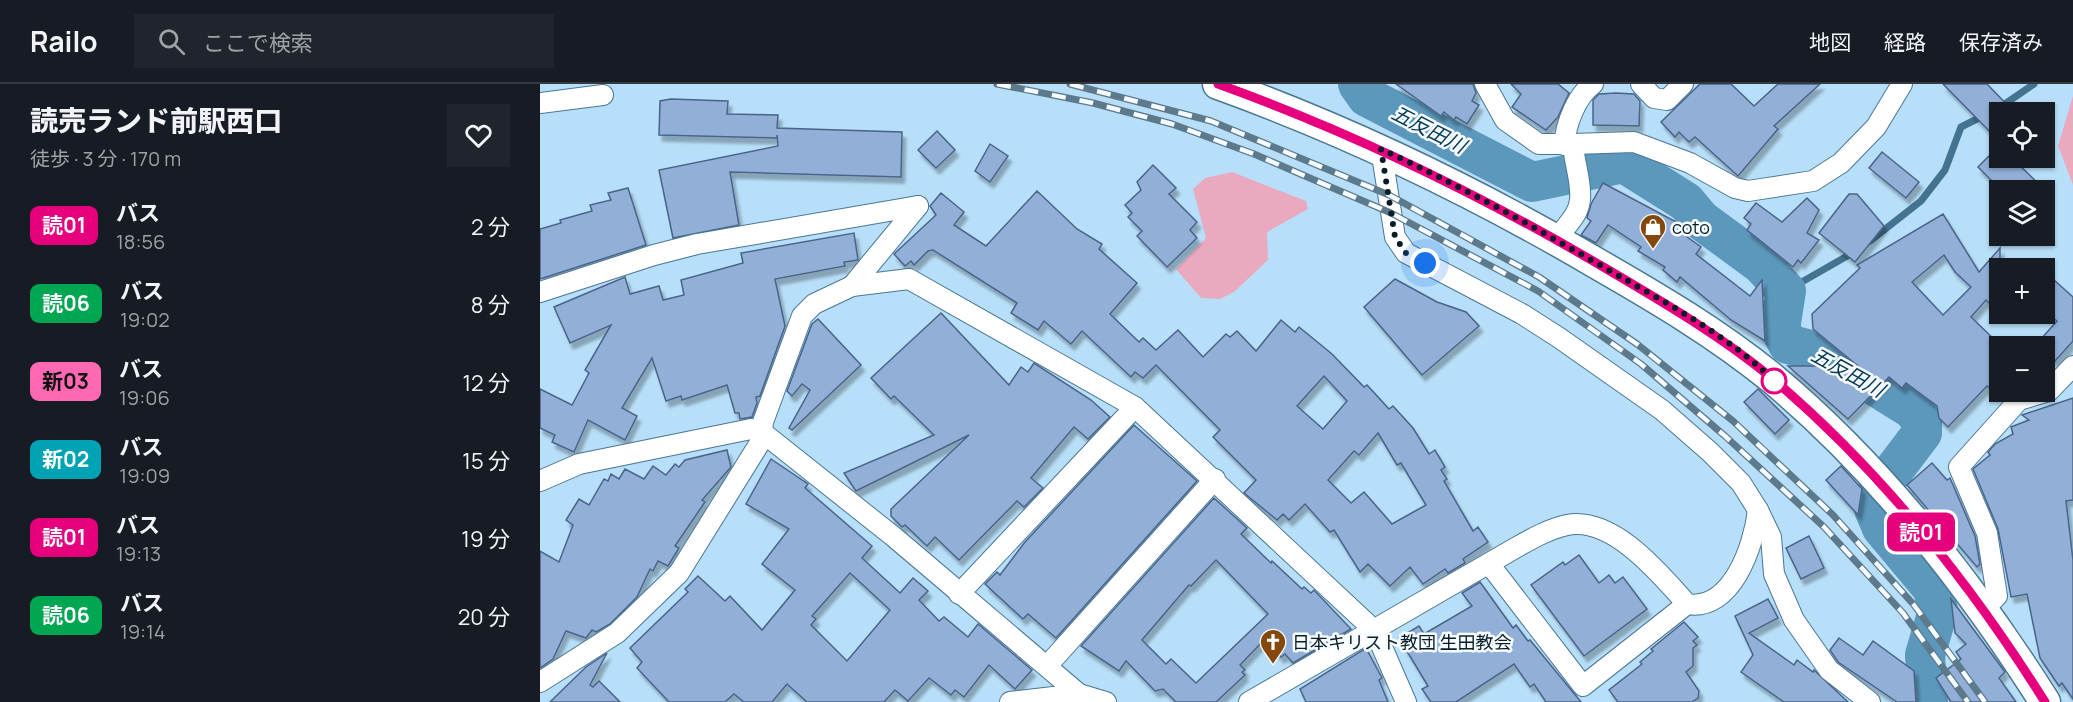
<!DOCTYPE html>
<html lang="ja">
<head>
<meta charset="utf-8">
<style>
	:root { --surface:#171b24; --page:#20242c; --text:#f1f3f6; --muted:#9ea1a6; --line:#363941 }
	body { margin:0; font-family:Manrope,"Noto Sans JP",sans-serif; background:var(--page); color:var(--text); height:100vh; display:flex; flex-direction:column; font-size:22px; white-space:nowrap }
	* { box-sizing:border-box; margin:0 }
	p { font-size:20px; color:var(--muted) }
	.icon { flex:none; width:33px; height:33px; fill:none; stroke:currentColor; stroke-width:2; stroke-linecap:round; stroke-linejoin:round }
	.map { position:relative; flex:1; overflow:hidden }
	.panel { display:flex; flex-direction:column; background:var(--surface); width:540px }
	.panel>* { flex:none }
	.badge { padding:0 12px; border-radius:9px; font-size:21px; line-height:39px }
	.tools { position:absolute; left:1449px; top:18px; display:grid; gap:12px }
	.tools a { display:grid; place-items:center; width:66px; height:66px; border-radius:0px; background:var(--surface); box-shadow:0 2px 4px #0004; font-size:30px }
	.you { position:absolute; width:30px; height:30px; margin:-15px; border:4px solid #fff; border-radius:50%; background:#1a73e8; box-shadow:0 0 0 9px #1a73e833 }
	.map>.badge { position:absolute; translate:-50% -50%; box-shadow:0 0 0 3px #fff }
	.round { display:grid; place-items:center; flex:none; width:63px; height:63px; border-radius:0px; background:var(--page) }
	.overview { display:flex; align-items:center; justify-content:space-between; height:102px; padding:0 30px }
	h1 { font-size:28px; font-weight:800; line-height:45px }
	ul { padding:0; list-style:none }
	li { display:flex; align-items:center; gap:18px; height:78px; padding:0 30px }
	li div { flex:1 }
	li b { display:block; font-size:22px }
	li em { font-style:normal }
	li .badge { min-width:66px; font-weight:700; text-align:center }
	header { display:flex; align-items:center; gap:36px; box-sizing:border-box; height:84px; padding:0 30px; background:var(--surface); border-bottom:2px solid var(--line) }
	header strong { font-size:28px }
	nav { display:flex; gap:33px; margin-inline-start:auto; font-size:21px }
	.search { width:420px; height:54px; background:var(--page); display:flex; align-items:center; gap:15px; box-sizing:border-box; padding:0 21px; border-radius:0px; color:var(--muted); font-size:22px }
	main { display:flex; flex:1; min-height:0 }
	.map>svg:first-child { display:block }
	.green { fill:#e9aac0 }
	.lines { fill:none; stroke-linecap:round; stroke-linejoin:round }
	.stream { stroke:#437390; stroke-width:7 }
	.river { stroke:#5c98bc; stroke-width:40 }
	.building { fill:#92afd8; stroke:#4a6489; stroke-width:1.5; fill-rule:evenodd; filter:url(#shadow) }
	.minor-casing { stroke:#497793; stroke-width:22 }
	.primary-casing { stroke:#497793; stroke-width:33 }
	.minor { stroke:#fff; stroke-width:20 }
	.primary { stroke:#fff; stroke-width:30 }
	.rail-casing { stroke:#5d7a8c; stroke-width:7 }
	.rail { stroke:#f6fbfe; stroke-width:4.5; stroke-dasharray:14; stroke-linecap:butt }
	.line-casing { stroke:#fff; stroke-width:14 }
	.line { stroke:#e6007e; stroke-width:9 }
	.walk { stroke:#091d28; stroke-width:6; stroke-dasharray:0 10.8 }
	.stop-dot { fill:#fff; stroke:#e6007e; stroke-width:3 }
	.labels { text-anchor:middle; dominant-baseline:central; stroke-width:5; stroke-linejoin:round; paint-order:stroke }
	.poi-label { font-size:18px; fill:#091d28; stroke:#f6fbfe; text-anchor:start }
	.water-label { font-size:20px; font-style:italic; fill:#053953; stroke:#f6fbfe }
</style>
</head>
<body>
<header>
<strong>Railo</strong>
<div class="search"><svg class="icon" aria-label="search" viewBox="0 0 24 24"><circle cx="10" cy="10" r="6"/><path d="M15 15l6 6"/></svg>ここで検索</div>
<nav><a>地図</a><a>経路</a><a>保存済み</a></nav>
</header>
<main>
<section class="panel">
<div class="overview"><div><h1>読売ランド前駅西口</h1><p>徒歩 · 3 分 · 170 m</p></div><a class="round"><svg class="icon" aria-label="heart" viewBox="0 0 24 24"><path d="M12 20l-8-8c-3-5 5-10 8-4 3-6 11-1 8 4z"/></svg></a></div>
<ul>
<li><span class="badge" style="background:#e6007e;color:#fff">読01</span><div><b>バス</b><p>18:56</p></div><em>2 分</em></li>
<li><span class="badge" style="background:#00a651;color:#fff">読06</span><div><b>バス</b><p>19:02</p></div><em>8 分</em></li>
<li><span class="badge" style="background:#ff69b4;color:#111">新03</span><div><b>バス</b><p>19:06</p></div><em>12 分</em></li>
<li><span class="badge" style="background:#00a3b4;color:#fff">新02</span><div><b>バス</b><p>19:09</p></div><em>15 分</em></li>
<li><span class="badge" style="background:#e6007e;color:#fff">読01</span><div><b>バス</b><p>19:13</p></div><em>19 分</em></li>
<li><span class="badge" style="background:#00a651;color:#fff">読06</span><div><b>バス</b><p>19:14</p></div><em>20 分</em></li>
</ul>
</section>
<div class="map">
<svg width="1533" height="618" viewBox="0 0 1533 618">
	<defs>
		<filter id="shadow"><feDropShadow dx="3.5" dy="6" stdDeviation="1.5" flood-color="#0004"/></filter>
	</defs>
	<rect width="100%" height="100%" fill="#b8dff9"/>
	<g class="green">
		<path d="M1533,12V101L1518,62Z"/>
		<path d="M692,88L766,117L768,125L727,148L728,176L694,208L680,215L661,214L636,185L666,154L653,105L665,94Z"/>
	</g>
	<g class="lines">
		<g class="stream">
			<path d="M1459,24L1494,0"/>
			<path d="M1330,157L1381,117L1405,86L1421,43L1443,32"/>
			<path d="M1246,207L1316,167"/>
		</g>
		<path class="river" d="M818,0L827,13L992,98L1084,79L1146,118L1161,136L1221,180L1246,207L1240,245L1248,260L1282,269L1372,325L1382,337V349L1335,411L1334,425L1342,444L1393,505L1398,527L1385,571L1388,618"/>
	</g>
	<g class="building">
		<path d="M856,0H933L936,9L932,17L939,21L927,40L916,33L914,36L904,28L901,32Z"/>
		<path d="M971,0H1018L1029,9L1018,33L1006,46L972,23L981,10Z"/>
		<path d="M1160,0H1191L1214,22L1238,0H1280L1234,42L1238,45L1198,92L1155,53L1149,58L1139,48L1135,53L1121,38Z"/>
		<path d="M1403,0H1447L1474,28H1460V58Z"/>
		<path d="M1076,9L1094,10L1100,17L1099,42L1053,41V16L1059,10Z"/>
		<path d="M131,15L188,17L187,30L238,31L237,44L362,48L361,93L190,88L199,141L133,154L119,86L238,62L237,51V54L119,51L120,17Z"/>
		<path d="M397,47L415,66L396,84L378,66Z"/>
		<path d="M450,60L468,72L450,98L435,87Z"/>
		<path d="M1460,61V74H1472L1505,106H1461L1438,83Z"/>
		<path d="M1342,68L1379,98L1366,114L1329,84Z"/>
		<path d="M613,81L636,104L629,110L657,138L650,146L657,154L627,183L597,152L602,147L588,133L592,129L585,121L601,106L597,98Z"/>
		<path d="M1063,99L1142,141L1139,147L1161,163L1156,170L1210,212L1222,196L1225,257L1191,236L1140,193L1137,198L1123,186L1125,183L1098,167L1101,163L1068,141L1056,159L1041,151L1051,137L1047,134L1051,120Z"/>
		<path d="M88,104L106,161L0,195V145L21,139L20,136L52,127L50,121L71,116L68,109Z"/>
		<path d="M497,107L537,145L562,160L559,165L597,199L570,230L599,258L603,254L616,266L638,246L663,273L686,250L690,253L697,247L716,267L741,236L755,248L759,243L792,270L824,303L827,301L849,325L853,322L873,344L889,370L895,366L905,383L901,386L907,395L904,397L933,447L938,443L948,458L923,475L925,479L908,489L905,485L883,500L870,483L850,502L828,480L820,488L794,446L790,448L765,420L749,436L743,430L737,436L704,409L716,396L673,353L680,346L616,281L603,294L595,288L591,293L542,247L531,260L504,237L498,246L471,229L477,219L393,166L388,167L374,181L371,177L365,182L354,170L396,131L390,122L401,109L424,128L414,141L446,162ZM784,292L807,317L783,345L757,322ZM838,349L857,381L861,379L886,421L852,440L824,408L811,419L788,396L814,367L819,371Z"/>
		<path d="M1309,110H1317L1344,142L1315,178L1279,149Z"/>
		<path d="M1267,114L1279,126L1267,149L1279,156L1261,179L1258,176L1253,183L1207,146L1211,140L1204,134L1216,119L1242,138Z"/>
		<path d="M1403,130L1439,188L1460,164V201L1452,210L1460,223L1456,226L1446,216L1431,233L1460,261V312L1447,302L1408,343L1399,334L1397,322L1366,299L1362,304L1349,293L1308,335L1248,282H1318L1273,245L1272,230L1320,184L1317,181ZM1404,171L1415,188L1431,203L1403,231L1372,198Z"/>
		<path d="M314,149L318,176L304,178L305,182L235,195L245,242L220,312L216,313L217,319L212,333L200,335L199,329H195L187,301L142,316L141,312L126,317L112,274L82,324L97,332L85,356L48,336L34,368L12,358L15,351L0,344V305L32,321L49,289L45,286L71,241L30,259L14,223L85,193L90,210L119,202L123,216L144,211L141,196L203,179L201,169Z"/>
		<path d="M1504,187L1533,213V257L1515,277L1504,268V262H1500V256L1517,237L1504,226Z"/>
		<path d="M855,195L897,218L926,228L939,242L882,291L824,223Z"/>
		<path d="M401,229L469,301L481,283L488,288L494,279L551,316L570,333L548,355L534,343L491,394L503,404L484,423L477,417L419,476L395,453L387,462L365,441L362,443L351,432V425L429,351L316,407L304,389L394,351L354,312L351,315L331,294Z"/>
		<path d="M278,235L321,281L252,346L249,344L270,306L262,300L252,312L247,307L272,240Z"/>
		<path d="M1218,305L1249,336L1235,350L1204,318Z"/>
		<path d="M1533,314V416L1526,417L1533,476V615L1522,599L1519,602L1500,574L1487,510L1471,513L1458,445L1433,385L1450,371L1448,368L1455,360L1473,350L1471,343L1489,336L1482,331Z"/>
		<path d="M594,341L657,397L516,554L488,530L483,535L445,500L457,488L460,491L485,458Z"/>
		<path d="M187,366L191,383L162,416L165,418L135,462L139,464L128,482L118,477L113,487L110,485L97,513L70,540L56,548L52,546L46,554L26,547L13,575L0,584V467L19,478L33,441L26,436L39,415L49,421L64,395L68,397L71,390L79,395L85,385L104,395L113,382L126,391L135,380L139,383L145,376Z"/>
		<path d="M231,375L268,400L265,404L332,462L322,474L360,509L373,494L388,507L379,516L399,537L404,533L428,553L438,540L492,586L475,605L449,581L424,613L415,606L411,611L389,594L368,617L355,606L344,618H267L247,600L232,618H204L194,610L185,618H129L97,584L102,578L90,564L148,508L145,505L158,492L185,517L190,512L222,546L255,506L222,480L249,445L206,420ZM310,489L350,526L307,577L271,541L276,535L272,532Z"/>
		<path d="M1392,379L1407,396L1410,394L1435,452L1440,480L1437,483L1367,401Z"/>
		<path d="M1301,382L1322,405L1318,431L1286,396Z"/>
		<path d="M674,414L707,444L701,450L731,479L732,477L762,505L764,503L771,509L774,506L811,545L753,579L745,570L741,573L724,556L700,581L705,586L702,588L705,591L676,618H636L623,605L615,607L586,577L579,587L541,562ZM676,476L728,530L656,599L631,575L626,580L602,556L649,501L651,502Z"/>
		<path d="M1269,452L1284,484L1261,495L1246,464Z"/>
		<path d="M1039,471L1059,499L1069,491L1075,499L1083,493L1107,525L1044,572L991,501L1023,478L1025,481Z"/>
		<path d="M940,498L973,544L976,541L988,557L990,556L1041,618H1006L994,600L990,603L974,580L916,618H891L882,605L888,602L859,554L879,542L884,550L932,522L922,509Z"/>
		<path d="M1228,515L1238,534L1209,549L1254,581L1257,576L1273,588L1274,586L1308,618H1244L1201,588L1213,571L1195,532Z"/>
		<path d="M1411,515L1465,588L1459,594L1476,618H1411L1396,594L1421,575L1416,568L1426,560L1415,549Z"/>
		<path d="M1144,538L1158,553L1153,557L1157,561L1153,564V582L1146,588L1159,607L1158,614L1152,618H1078L1069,606L1102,580L1100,578L1113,567L1111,565Z"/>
		<path d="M1299,554L1323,571L1333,557L1374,587L1376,618H1357L1298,578L1290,566Z"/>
		<path d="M826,564L842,594L839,596L848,618H766L760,605Z"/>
		<path d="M67,569L50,601L53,603L59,597L80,618H10L46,583Z"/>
	</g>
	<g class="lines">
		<g class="minor-casing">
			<g id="minor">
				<path d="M945,0L965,36L999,60H1033"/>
				<path d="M1101,0L1114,14L1127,16L1143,0"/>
				<path d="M0,19L63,11"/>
				<path d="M1024,61C1026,40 1036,12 1053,0"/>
				<path d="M841,65L855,153L866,169L982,230L1018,253L1122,326L1170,368L1201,399L1218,426L1231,453L1234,490L1254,536L1289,586L1330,618"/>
				<path d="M1018,156C1022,143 1038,135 1040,116C1042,98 1034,79 1033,60L1094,58L1150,79L1195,104L1208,107L1273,97L1301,79L1336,43L1362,0"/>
				<path d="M312,202L378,122"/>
				<path d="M0,208L114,171L157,160L378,122"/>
				<path d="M0,397L39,380L211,345L222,348L354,453L539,610"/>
				<path d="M950,481L1043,602L1147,520"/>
				<path d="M419,510L595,323"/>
				<path d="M1443,526L1457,512L1447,449L1419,383L1479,316L1509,307L1533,282"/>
				<path d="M507,582L675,395"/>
				<path d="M0,598L77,549L139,489L221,357L223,338L262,232L274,220L312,202L369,195L595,323L835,547L866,618"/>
				<path d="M470,618L539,610L566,618"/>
				<path d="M709,618L977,463C993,454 1009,445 1027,441C1073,432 1120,490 1147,520C1192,528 1214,461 1218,426"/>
			</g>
		</g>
		<g class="primary-casing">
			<path id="primary" d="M678,0C811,48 935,108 1056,179C1117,214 1178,250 1233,295C1341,385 1430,500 1505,618"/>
		</g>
		<use href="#minor" class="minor"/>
		<use href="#primary" class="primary"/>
		<g class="rail-casing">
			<g id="rail">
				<path d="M457,0L553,19L632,40L714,70L851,129L998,207L1101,280L1185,352L1284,443L1363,529L1428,618"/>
				<path d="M530,0L671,37L849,111L999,193L1097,260L1193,337L1293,431L1374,521L1445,618"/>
			</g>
		</g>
		<use href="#rail" class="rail"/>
	</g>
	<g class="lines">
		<g class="line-casing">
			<path id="line" d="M678,0C814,49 941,111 1065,184C1123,218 1181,252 1233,295C1340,386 1431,500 1505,618"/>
		</g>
		<use href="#line" class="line"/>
		<path class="walk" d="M885,179L866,169L855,153L841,65C923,103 1001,147 1079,192C1132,222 1191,254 1234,297"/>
	</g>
	<defs>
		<g id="shop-pin" transform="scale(1.35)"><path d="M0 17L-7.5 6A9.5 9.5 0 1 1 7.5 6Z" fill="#85470a" stroke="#f6fbfe"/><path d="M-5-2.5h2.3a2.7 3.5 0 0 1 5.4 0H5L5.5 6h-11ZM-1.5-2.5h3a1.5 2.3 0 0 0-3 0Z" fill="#fff"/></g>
		<g id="church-pin" transform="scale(1.35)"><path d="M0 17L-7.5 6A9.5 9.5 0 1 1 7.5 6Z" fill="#85470a" stroke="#f6fbfe"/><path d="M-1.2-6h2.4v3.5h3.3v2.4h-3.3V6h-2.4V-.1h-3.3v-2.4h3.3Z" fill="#fff"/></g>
	</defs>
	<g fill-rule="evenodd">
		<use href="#shop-pin" x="1113" y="143"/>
		<use href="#church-pin" x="733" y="558"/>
	</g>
	<circle class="stop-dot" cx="1234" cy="297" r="12"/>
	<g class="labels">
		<g class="poi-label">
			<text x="1132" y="143">coto</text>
			<text x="752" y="558">日本キリスト教団 生田教会</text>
		</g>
		<g class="water-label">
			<text transform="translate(889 45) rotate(27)">五反田川</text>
			<text transform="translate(1308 288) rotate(29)">五反田川</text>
		</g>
	</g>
</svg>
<div class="tools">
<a><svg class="icon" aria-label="locate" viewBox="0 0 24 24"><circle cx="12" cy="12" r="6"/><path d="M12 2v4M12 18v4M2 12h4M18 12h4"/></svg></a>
<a><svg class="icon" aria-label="layers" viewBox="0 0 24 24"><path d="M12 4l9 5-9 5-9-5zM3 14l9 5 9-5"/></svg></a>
<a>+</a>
<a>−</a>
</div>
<div class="you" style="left:885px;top:179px"></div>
<b class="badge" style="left:1381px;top:448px;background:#e6007e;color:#fff">読01</b>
</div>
</main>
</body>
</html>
